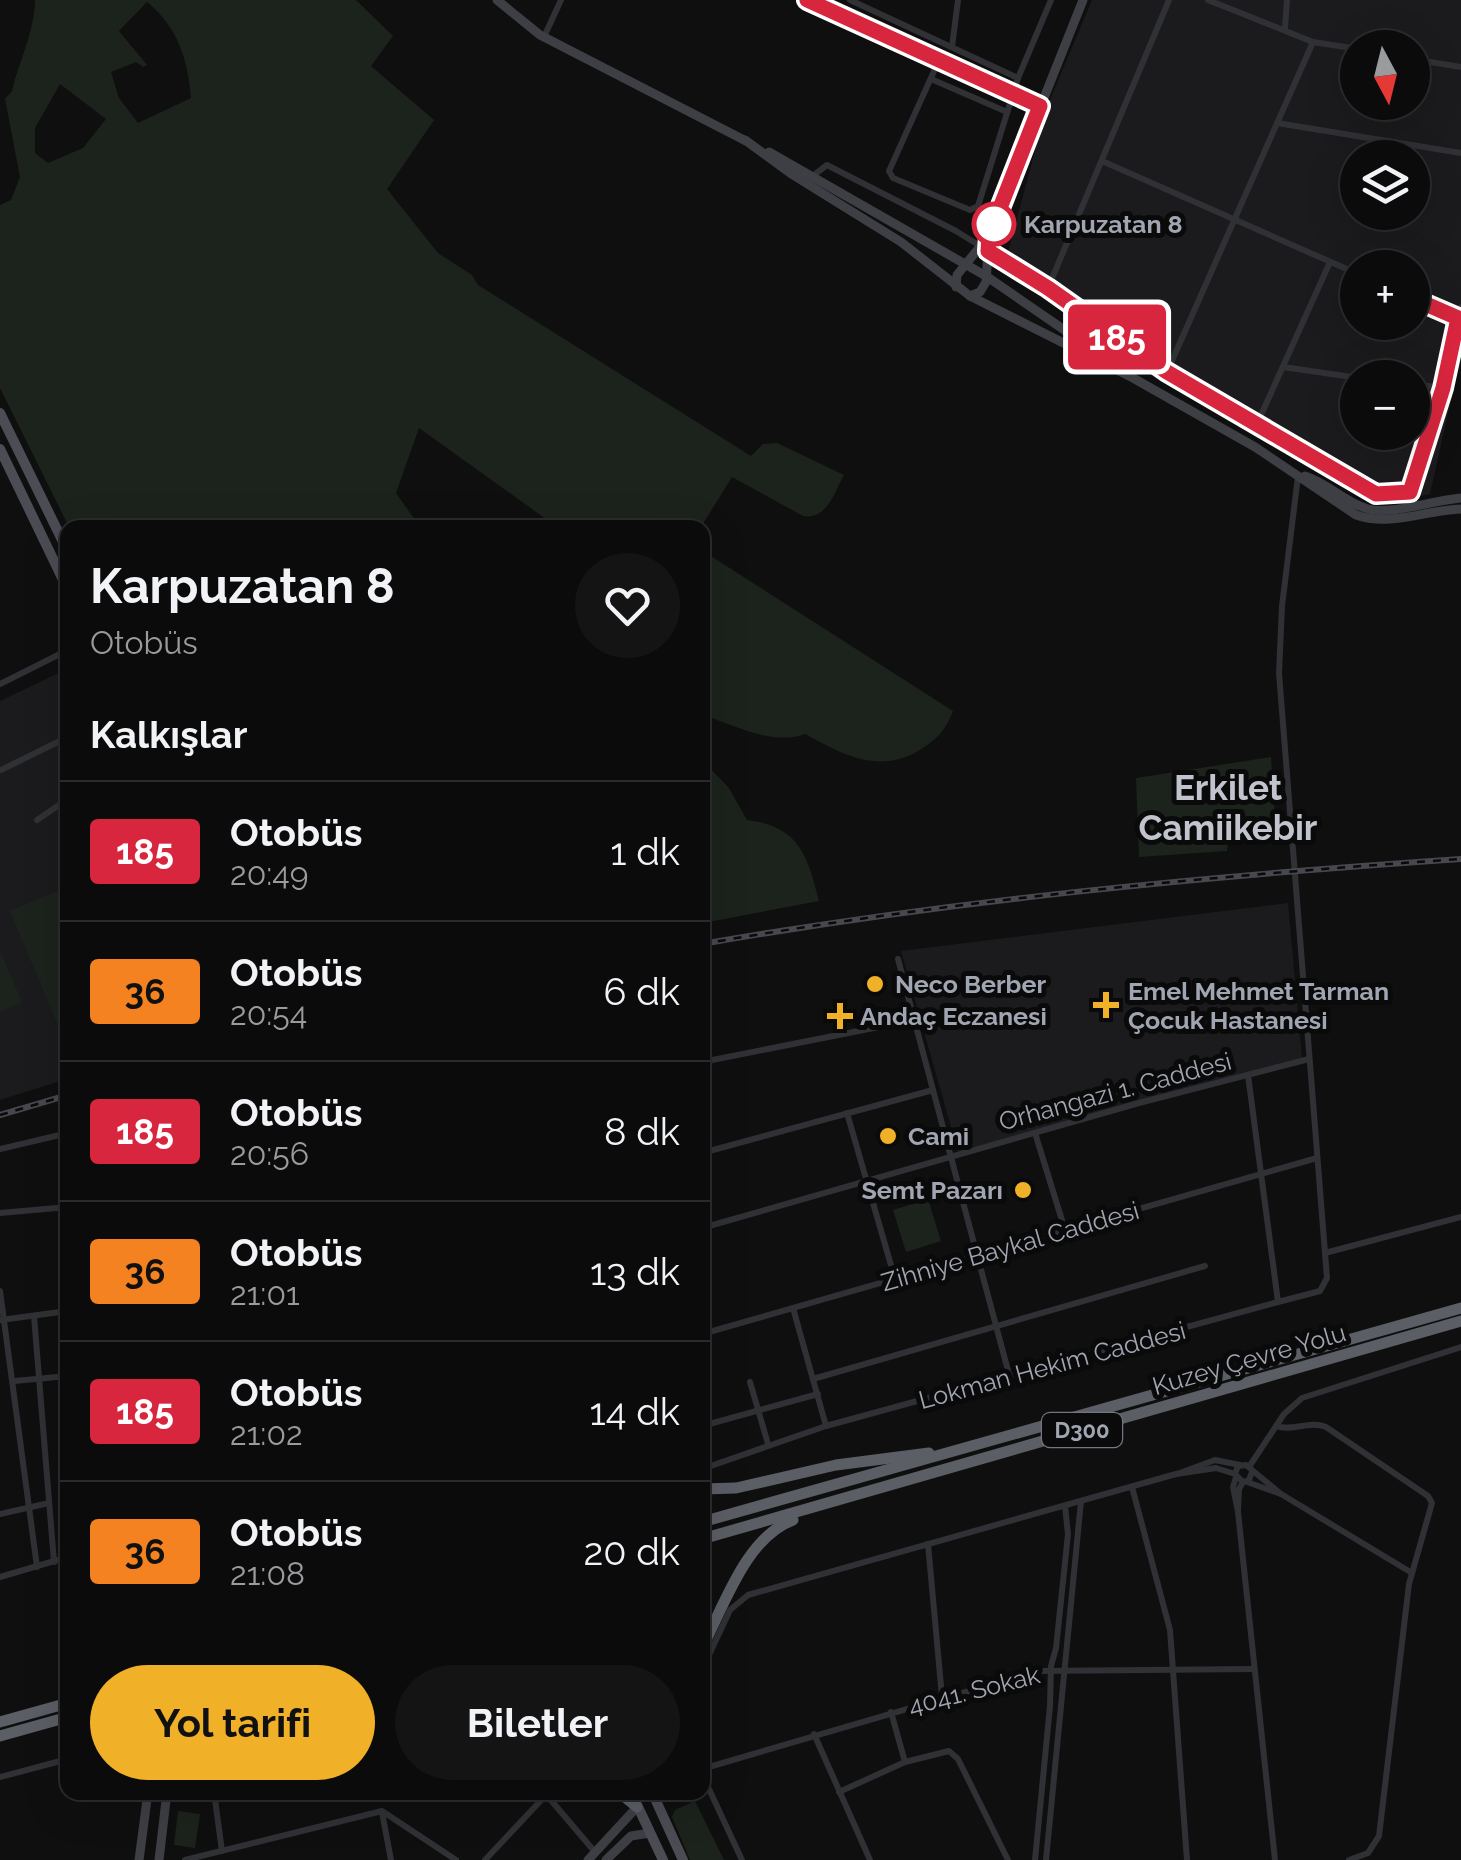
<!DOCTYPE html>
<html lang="tr">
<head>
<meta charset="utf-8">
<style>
	:root { --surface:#0b0b0c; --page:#141415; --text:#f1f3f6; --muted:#9a9b9d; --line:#2b2b2d; --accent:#f0b027 }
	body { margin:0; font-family:Raleway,sans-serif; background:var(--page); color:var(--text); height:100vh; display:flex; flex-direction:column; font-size:38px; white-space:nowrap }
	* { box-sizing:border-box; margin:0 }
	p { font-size:32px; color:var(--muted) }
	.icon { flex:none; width:55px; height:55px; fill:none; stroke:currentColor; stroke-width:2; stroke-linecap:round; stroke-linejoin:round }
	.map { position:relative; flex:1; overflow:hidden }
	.drawer { position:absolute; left:60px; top:520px; width:650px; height:1280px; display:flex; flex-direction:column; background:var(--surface); border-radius:20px; box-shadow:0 10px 40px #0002,0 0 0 2px var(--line) }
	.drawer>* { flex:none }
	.badge { padding:0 20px; border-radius:8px; font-size:35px; line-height:65px }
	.needle { width:65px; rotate:173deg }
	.fabs { position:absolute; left:1340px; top:30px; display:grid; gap:20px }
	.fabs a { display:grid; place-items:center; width:90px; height:90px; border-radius:50%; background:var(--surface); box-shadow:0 10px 40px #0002,0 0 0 2px var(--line); font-size:50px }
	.map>.badge { position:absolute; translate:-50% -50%; box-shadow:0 0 0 5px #fff }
	h2 { padding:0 30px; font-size:38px; line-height:90px }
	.round { display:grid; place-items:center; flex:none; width:105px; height:105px; border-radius:52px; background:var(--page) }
	.head { display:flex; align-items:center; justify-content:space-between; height:170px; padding:0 30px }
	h1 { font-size:48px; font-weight:700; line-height:75px }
	.cta { display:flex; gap:20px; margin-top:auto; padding:20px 30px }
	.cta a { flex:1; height:115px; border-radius:60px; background:var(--accent); color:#111; font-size:40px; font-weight:700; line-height:115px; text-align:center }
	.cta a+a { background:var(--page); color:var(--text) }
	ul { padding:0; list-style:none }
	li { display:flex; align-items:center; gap:30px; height:140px; padding:0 30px; border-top:2px solid var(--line) }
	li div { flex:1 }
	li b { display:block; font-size:38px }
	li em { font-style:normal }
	li .badge { min-width:110px; font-weight:700; text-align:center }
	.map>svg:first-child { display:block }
	.built { fill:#1b1b1d; fill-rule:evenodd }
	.green { fill:#1b231c; fill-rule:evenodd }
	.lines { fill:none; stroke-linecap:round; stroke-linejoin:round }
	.street { stroke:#303135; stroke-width:6 }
	.secondary { stroke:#3e3f45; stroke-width:9 }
	.primary { stroke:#4c4d54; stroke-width:10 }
	.highway { stroke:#5c5e66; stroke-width:11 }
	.rail-casing { stroke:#47484e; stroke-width:6 }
	.rail { stroke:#0a0a0b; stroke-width:2.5; stroke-dasharray:8; stroke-linecap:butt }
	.line-casing { stroke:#fff; stroke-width:22 }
	.line { stroke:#d7263d; stroke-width:15 }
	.stop-dot { fill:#fff; stroke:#d7263d; stroke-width:5 }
	.poi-dot { fill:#f0b027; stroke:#0a0a0b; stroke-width:4 }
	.labels { text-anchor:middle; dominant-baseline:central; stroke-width:10; stroke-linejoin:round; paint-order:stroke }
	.shield { fill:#0a0a0b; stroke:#73767f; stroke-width:2.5 }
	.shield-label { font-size:22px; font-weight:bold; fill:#a0a5b1 }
	.stop-label { font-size:25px; font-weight:bold; fill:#a0a5b1; stroke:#0a0a0b; text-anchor:start }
	.poi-label { font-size:25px; font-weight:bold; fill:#a0a5b1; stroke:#0a0a0b; text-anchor:start }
	.street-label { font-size:25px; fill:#a0a5b1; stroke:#0a0a0b }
	.district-label { font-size:35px; font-weight:bold; fill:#c1c4cd; stroke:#0a0a0b }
</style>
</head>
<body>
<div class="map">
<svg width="1461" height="1860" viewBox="0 0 1461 1860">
	<rect width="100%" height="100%" fill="#0f0f10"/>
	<g class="built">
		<path d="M1092,0H1461V355L1430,494L1385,504L1369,501L1094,339L1006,260L1046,109ZM1358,48H1412V102H1358ZM1358,158H1412V212H1358ZM1358,268H1412V322H1358ZM1358,378H1412V432H1358Z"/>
		<path d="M67,669V1079L0,1100V701Z"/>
		<path d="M1288,903L1302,1058L959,1155L901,951Z"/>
	</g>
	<g class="green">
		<path d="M35,0H356L393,36L371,66L434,120L387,189L438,253L472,275L478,285L751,456L763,444L777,443L844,475C834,493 827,520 803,516L732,477L701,527H557L419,428L396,493L420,527H69L0,388V205L11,200L20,177L5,99L12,91C19,61 34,34 35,0ZM147,2C178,27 188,60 191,98L138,123L119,98L111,72L136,62L143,67L147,65L119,31ZM60,84L106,119L83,148L48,163L35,153V128Z"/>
		<path d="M703,551L953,711C947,728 938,738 923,748C881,776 844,755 805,734C772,746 734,725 703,715Z"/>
		<path d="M1271,757L1276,833L1228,842L1227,851L1139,857L1136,778Z"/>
		<path d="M702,760L729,788L747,820C800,827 807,855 819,901L703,923Z"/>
		<path d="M67,887V1019L57,1023L10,911Z"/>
		<path d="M1,953L22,1002L0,1012V954Z"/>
		<path d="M928,1199L941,1241L906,1252L893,1210Z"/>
		<path d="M695,1801L724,1860H690L672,1817L675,1810Z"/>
		<path d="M178,1811L200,1814L195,1848L174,1845Z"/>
	</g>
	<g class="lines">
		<g class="street">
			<path d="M807,0L1040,106"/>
			<path d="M850,0L1018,78"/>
			<path d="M1208,0L1313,42L1358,49"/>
			<path d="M1285,28L1287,0"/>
			<path d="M544,37L561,0"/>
			<path d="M952,47L958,0"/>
			<path d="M1412,59L1461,67"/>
			<path d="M939,60L889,171L893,178L970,210L978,206L1018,78L1051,0"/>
			<path d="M931,79L1007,112"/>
			<path d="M1277,123L1461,153"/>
			<path d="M1102,161L1358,274"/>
			<path d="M814,175L827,165L956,231L1048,288L1167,372L1377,494L1410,492L1443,388L1461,307"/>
			<path d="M1048,288L1169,0"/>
			<path d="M1412,298L1459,318"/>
			<path d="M1283,367L1359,378"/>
			<path d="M1167,372L1313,42"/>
			<path d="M1412,384L1443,388"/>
			<path d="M1257,424L1330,262"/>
			<path d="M0,684L68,650"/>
			<path d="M1,770L68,737"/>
			<path d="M37,820L68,799"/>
			<path d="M898,959L1010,1378"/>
			<path d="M702,1062L914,1020"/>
			<path d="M847,1113L895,1279"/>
			<path d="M1035,1133L1065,1230"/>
			<path d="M0,1149L68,1133"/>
			<path d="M702,1153L933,1090"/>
			<path d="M0,1213L68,1207"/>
			<path d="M702,1228L1139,1103L1309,1059"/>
			<path d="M1325,1253L1461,1217"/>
			<path d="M0,1291L37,1567"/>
			<path d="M1278,1302L1320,1291L1327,1278L1279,673L1282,606L1298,476"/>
			<path d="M793,1308L826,1426"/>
			<path d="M34,1316L54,1562"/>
			<path d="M0,1320L68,1311"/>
			<path d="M702,1334L1317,1158"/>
			<path d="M813,1379L1205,1266"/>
			<path d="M14,1381L68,1376"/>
			<path d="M750,1382L768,1444"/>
			<path d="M702,1426L818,1394"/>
			<path d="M1276,1426C1293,1432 1309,1420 1326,1427L1428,1496L1432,1503L1409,1584L1379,1836L1368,1853L1349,1860"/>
			<path d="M1249,1467L1284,1414L1302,1398L1461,1347"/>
			<path d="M702,1469L826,1426L1278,1302L1248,1075"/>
			<path d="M1252,1472L1249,1480L1243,1482L1235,1474L1238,1466L1246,1465L1281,1494L1412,1573"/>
			<path d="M1177,1474L1215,1460L1240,1465"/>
			<path d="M1236,1477L1233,1487L1238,1512L1275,1860"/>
			<path d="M1247,1482L1281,1494"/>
			<path d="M1132,1487L1170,1630L1187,1860"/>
			<path d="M1238,1511L1239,1489L1243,1482"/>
			<path d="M0,1514L49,1503"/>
			<path d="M928,1544L942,1697"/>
			<path d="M0,1577L68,1557"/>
			<path d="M702,1670L730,1610L748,1595L1176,1474L1216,1468L1235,1474"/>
			<path d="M891,1712L905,1762"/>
			<path d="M814,1734L870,1860"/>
			<path d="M702,1769L1037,1671L1254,1669"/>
			<path d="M702,1774L742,1860"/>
			<path d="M0,1777L68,1759"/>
			<path d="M214,1792L222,1851"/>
			<path d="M544,1792L595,1852"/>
			<path d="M839,1792L905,1762L949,1751L958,1759L1008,1860"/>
			<path d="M382,1812L391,1860"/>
			<path d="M185,1860L382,1811L456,1860"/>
			<path d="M485,1860L546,1795"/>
			<path d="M1035,1860L1050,1706L1051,1666L1056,1648L1068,1534L1065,1506"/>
			<path d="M1046,1860L1081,1501"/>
		</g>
		<g class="secondary">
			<path d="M497,0L540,35L746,141"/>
			<path d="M745,140L793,175L901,242L970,296L1133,378L1255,447L1356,515C1390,527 1426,510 1461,509"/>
			<path d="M769,152L986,276L1105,358"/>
			<path d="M956,287L957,275L987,238"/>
			<path d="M970,296L980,292L986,282L989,236L1083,0"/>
			<path d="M1305,476C1328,483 1345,503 1368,509C1391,515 1435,500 1461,498"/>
			<path d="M139,1860L148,1792"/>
			<path d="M159,1860L167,1792"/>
			<path d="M588,1860L637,1807"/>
			<path d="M606,1860L631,1836L650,1833"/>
		</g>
		<g class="primary">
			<path d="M0,413L68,552"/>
			<path d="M0,449L68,590"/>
			<path d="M631,1792L663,1860"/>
			<path d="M652,1792L683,1860"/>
		</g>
		<g class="highway">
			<path d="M702,1489L736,1488L836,1465L929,1453"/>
			<path d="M702,1522L1461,1308"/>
			<path d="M702,1539L1461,1321"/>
			<path d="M702,1648C724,1606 746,1537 793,1520"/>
			<path d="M0,1722L68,1703"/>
			<path d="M0,1736L68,1717"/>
			<path d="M619,1792L637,1807"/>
		</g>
		<g class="rail-casing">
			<g id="rail">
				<path d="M702,944C954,900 1207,876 1461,859"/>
				<path d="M0,1115L68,1095"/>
			</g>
		</g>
		<use href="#rail" class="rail"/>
	</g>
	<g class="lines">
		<g class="line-casing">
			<path id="line" d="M807,0L1040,106L989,236L988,251L1048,288L1167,372L1376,494L1410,492L1443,388L1458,318L1412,298"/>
		</g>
		<use href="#line" class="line"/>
	</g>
	<circle class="stop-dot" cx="994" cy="224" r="20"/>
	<g class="poi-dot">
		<circle cx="875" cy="984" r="10"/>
		<path d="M1101 990h10v10h10v10h-10v10h-10v-10h-10v-10h10z"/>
		<path d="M835 1001h10v10h10v10h-10v10h-10v-10h-10v-10h10z"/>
		<circle cx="888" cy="1136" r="10"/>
		<circle cx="1023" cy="1190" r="10"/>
	</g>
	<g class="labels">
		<rect class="shield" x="1042" y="1413" width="80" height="34" rx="8"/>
		<g class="shield-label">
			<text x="1082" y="1430">D300</text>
		</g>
		<g class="stop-label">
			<text x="1024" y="224">Karpuzatan 8</text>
		</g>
		<g class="poi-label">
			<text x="895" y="984">Neco Berber</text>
			<text x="1128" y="991">Emel Mehmet Tarman<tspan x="1128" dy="29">Çocuk Hastanesi</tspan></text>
			<text x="860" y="1016">Andaç Eczanesi</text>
			<text x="908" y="1136">Cami</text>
			<text x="1003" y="1190" text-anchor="end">Semt Pazarı</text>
		</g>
		<g class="street-label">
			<text transform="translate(1115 1091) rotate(-15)">Orhangazi 1. Caddesi</text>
			<text transform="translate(1010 1246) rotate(-16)">Zihniye Baykal Caddesi</text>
			<text transform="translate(1249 1359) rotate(-16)">Kuzey Çevre Yolu</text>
			<text transform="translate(1052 1365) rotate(-15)">Lokman Hekim Caddesi</text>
			<text transform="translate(974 1690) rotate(-14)">4041. Sokak</text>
		</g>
		<g class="district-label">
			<text x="1228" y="787">Erkilet<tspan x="1228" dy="40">Camiikebir</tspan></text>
		</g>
	</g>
</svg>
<div class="fabs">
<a><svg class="needle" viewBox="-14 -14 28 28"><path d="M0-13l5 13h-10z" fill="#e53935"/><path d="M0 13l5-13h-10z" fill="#9a9b9d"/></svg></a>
<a><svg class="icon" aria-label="layers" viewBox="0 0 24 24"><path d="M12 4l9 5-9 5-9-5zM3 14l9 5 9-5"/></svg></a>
<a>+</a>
<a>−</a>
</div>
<b class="badge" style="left:1117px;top:337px;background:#d7263d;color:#fff">185</b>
<section class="drawer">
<div class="head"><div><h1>Karpuzatan 8</h1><p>Otobüs</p></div><a class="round"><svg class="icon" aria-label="heart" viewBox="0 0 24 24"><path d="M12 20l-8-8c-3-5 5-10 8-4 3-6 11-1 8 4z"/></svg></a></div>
<h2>Kalkışlar</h2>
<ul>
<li><span class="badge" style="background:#d7263d;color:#fff">185</span><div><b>Otobüs</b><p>20:49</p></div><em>1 dk</em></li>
<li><span class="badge" style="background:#f58220;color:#111">36</span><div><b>Otobüs</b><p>20:54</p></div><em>6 dk</em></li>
<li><span class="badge" style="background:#d7263d;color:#fff">185</span><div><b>Otobüs</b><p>20:56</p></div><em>8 dk</em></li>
<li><span class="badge" style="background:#f58220;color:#111">36</span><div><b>Otobüs</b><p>21:01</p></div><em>13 dk</em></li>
<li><span class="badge" style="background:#d7263d;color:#fff">185</span><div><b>Otobüs</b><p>21:02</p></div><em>14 dk</em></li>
<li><span class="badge" style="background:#f58220;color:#111">36</span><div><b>Otobüs</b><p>21:08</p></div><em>20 dk</em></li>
</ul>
<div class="cta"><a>Yol tarifi</a><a>Biletler</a></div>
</section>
</div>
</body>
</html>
